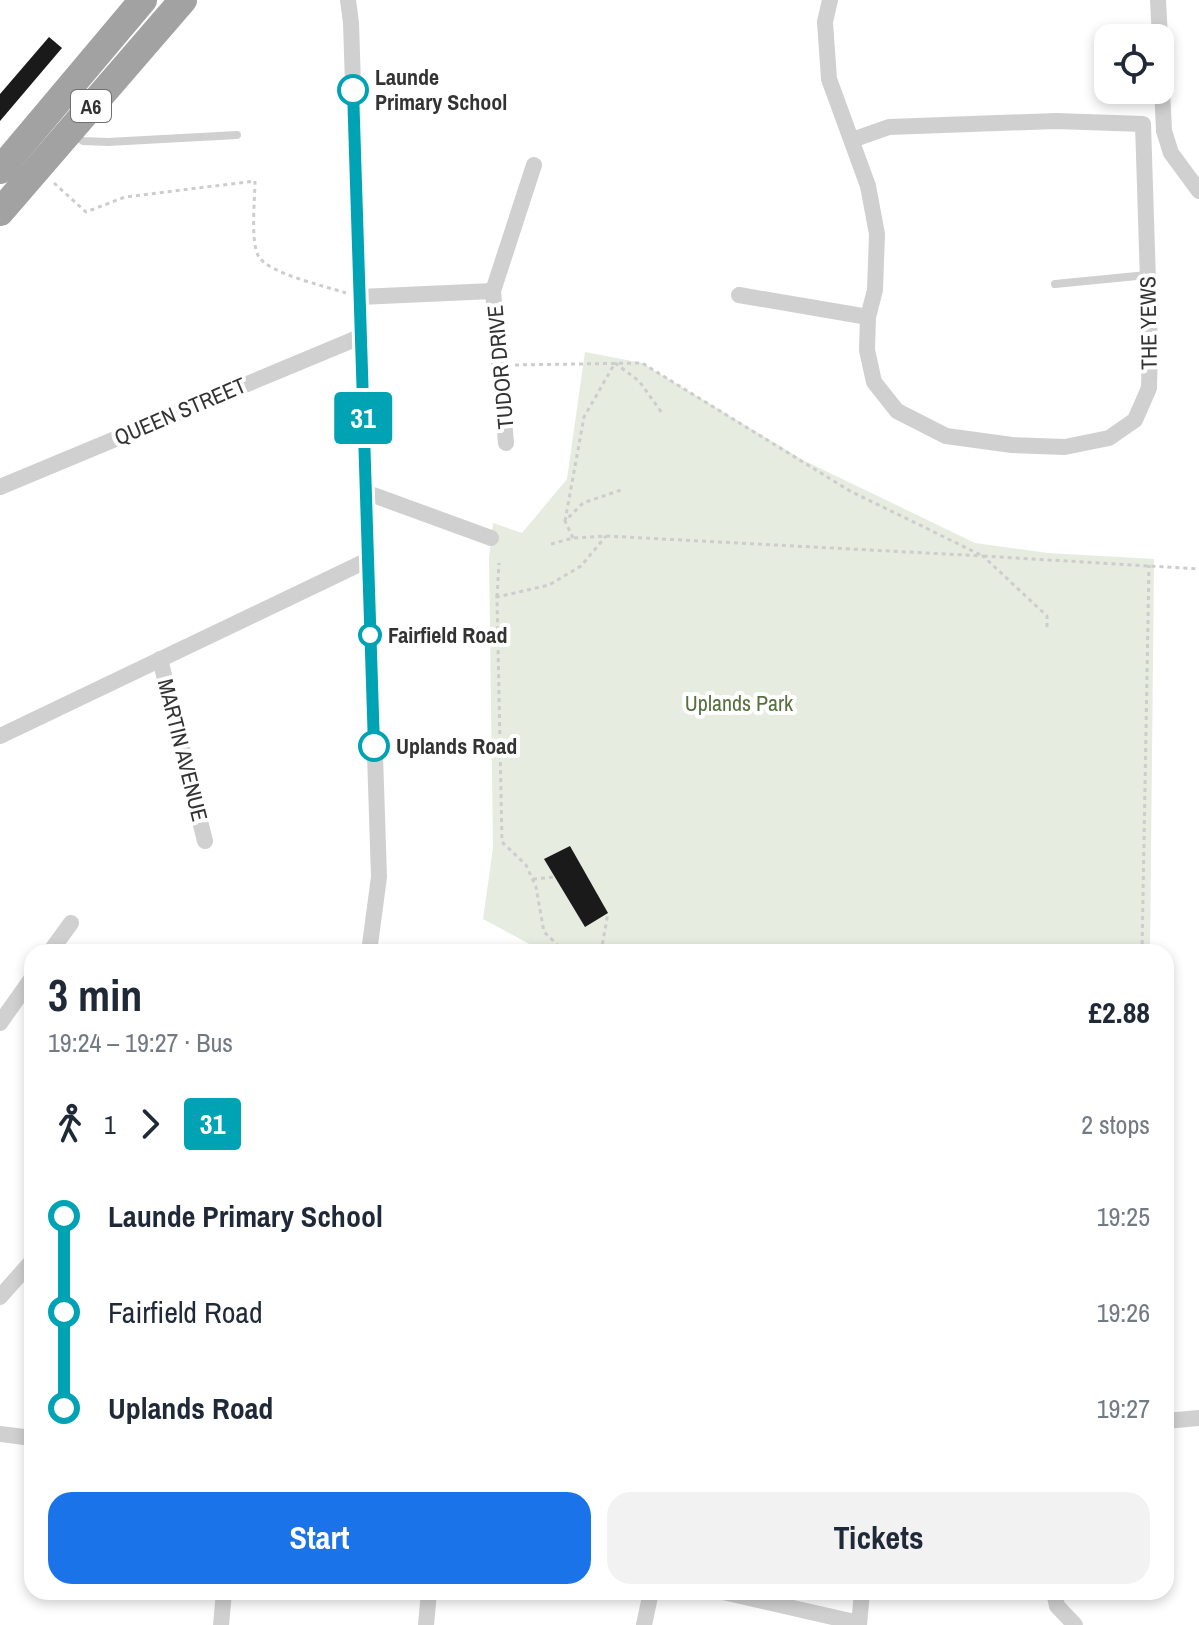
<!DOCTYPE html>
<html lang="en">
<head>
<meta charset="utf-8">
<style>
	:root { --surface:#fff; --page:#f2f2f3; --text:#1f2937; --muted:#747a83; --accent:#1a73e8 }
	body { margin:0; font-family:"Archivo Narrow",sans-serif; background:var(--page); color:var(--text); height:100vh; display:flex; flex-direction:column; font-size:30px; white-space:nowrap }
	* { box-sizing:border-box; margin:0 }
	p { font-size:26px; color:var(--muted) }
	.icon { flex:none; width:44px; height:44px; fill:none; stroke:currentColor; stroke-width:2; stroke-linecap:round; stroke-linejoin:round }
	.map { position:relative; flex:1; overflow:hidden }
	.panel { position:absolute; left:24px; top:944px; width:1150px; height:656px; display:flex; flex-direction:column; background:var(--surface); border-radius:24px; box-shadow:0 4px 12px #0003 }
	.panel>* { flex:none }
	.badge { padding:0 16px; border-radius:6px; font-size:28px; line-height:52px }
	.tools { position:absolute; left:1094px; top:24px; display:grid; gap:16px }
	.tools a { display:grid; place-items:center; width:80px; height:80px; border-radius:16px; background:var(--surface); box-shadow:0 4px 12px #0003; font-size:40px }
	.map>.badge { position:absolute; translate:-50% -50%; box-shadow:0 0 0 4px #fff }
	.legs { display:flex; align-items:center; gap:12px; height:88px; padding:0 24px; font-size:26px }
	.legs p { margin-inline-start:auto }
	.headline { display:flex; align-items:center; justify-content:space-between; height:136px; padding:0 24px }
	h1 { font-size:44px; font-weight:700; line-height:60px }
	.button { display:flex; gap:16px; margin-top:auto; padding:16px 24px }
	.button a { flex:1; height:92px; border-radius:24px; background:var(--accent); color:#fff; font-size:32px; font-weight:700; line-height:92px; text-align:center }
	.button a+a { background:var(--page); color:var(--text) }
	ul { padding:0 24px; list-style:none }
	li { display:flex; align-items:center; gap:28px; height:96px; font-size:30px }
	li i { display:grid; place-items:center; width:12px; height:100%; margin:0 10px; background:currentColor }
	li i::after { content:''; width:20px; height:20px; margin:-10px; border:6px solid; border-radius:50%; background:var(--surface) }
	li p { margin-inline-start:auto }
	li:first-child i { background:linear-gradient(#0000 50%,currentColor 0) }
	li:last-child i { background:linear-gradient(currentColor 50%,#0000 0) }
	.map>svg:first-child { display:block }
	.green { fill:#e6ecdf }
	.building { fill:#1a1a1a }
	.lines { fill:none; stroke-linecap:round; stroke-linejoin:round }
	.path { stroke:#cdcdcd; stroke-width:3; stroke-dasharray:4 4; stroke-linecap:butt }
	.service { stroke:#d0d0d0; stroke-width:8 }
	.minor { stroke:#d0d0d0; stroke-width:16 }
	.trunk { stroke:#a2a2a2; stroke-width:28 }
	.line-1-casing { stroke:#fff; stroke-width:18 }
	.line-1 { stroke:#00a3b4; stroke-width:12 }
	.stop-1-dot { fill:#fff; stroke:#00a3b4; stroke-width:4 }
	.labels { text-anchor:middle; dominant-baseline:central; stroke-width:8; stroke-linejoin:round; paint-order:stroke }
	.shield { fill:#fff; stroke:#707070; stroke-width:2 }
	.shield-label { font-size:20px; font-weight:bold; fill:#333 }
	.stop-label { font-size:22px; font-weight:bold; fill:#333; stroke:#fff; text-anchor:start }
	.street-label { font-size:22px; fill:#333; stroke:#fff }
	.park-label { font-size:22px; fill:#56703f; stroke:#fff }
</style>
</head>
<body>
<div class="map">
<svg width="1199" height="1625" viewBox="0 0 1199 1625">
	<rect width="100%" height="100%" fill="#fff"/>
	<path class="green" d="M585,352L642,363L803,460L975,543L1048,553L1154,559L1150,952H532L533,946L483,919L493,848L489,558L493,523L522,533L567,479Z"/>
	<g class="building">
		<path d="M49,37L62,48L0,121V94Z"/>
		<path d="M570,846L608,913L585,927L544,859Z"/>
	</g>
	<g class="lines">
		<g class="path">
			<path d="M54,183L86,212L125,197L255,181C255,199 250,243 259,257C270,274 325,286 346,293"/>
			<path d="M515,365L642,363L850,491L983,556L1199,569"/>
			<path d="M565,521L584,417L615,363L639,381L662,413"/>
			<path d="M573,538L565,521L583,503L621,490"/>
			<path d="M551,544L573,538L606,536L983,556L1047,616V629"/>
			<path d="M497,597L499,563"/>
			<path d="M533,879L555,877"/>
			<path d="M565,952L544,932L536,887L526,865L502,842L497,597L549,585L581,566L606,536"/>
			<path d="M601,952L608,913"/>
			<path d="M1142,952L1149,565"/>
		</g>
		<g class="service">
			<path d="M73,134L83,141L108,142L237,135"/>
			<path d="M1055,284L1147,275"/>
		</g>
		<g class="minor">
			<path d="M348,0L351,23L379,877L369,952"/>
			<path d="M830,0L825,22L829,79L868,186L877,234L875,290L868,317L867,350L874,382L897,411L946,436L1012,445L1065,447L1109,438L1135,420L1149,388L1150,344L1143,124L1056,121L889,127L852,140"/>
			<path d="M1158,0L1160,38"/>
			<path d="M1160,43L1164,131L1171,153L1199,191"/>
			<path d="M739,295L868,317"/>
			<path d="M359,297L493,291"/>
			<path d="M506,443L493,291L534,165"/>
			<path d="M0,487L360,337"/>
			<path d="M365,492L491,538"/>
			<path d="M160,659L205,841"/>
			<path d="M0,736L368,560"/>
			<path d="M50,952L71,923"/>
			<path d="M0,1023L32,978"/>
			<path d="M0,1297L32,1261"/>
			<path d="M1166,1421L1199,1418"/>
			<path d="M0,1434L32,1438"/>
			<path d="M723,1592L859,1623"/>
			<path d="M1054,1592L1057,1606L1075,1625"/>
			<path d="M221,1625L224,1592"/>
			<path d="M426,1625L429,1592"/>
			<path d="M644,1625L651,1592"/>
			<path d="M859,1625L862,1592"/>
		</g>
		<g class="trunk">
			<path d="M0,170L143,0"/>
			<path d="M0,212L183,0"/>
		</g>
	</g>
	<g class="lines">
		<g class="line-1-casing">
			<path id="line-1" d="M353,90L374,746"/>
		</g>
		<use href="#line-1" class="line-1"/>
	</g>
	<g class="stop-1-dot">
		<circle cx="353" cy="90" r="14"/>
		<circle cx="370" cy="635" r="10"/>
		<circle cx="374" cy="746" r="14"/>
	</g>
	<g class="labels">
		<rect class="shield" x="71" y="90" width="40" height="32" rx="6"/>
		<g class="shield-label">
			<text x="91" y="106">A6</text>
		</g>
		<g class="stop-label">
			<text x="375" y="77">Launde<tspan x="375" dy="25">Primary School</tspan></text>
			<text x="388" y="635">Fairfield Road</text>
			<text x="396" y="746">Uplands Road</text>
		</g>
		<g class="street-label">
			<text transform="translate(1148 323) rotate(-91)">THE YEWS</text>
			<text transform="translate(500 367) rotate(-95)">TUDOR DRIVE</text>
			<text transform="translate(180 411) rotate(-23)">QUEEN STREET</text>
			<text transform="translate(183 750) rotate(76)">MARTIN AVENUE</text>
		</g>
		<g class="park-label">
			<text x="739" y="703">Uplands Park</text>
		</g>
	</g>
</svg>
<div class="tools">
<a><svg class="icon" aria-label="locate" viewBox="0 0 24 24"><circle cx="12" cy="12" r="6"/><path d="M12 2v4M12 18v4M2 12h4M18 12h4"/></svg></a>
</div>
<b class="badge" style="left:363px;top:418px;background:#00a3b4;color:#fff">31</b>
<section class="panel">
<div class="headline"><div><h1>3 min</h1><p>19:24 – 19:27 · Bus</p></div><b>£2.88</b></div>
<div class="legs"><svg class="icon" aria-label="walk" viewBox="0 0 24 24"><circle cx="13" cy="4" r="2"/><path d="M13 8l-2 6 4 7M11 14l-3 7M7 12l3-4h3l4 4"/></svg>1<svg class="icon" aria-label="forward" viewBox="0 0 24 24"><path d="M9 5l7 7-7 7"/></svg><b class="badge" style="background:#00a3b4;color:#fff">31</b><p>2 stops</p></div>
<ul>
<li><i style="color:#00a3b4"></i><b>Launde Primary School</b><p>19:25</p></li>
<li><i style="color:#00a3b4"></i><span>Fairfield Road</span><p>19:26</p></li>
<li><i style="color:#00a3b4"></i><b>Uplands Road</b><p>19:27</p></li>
</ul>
<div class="button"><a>Start</a><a>Tickets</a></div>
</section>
</div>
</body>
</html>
